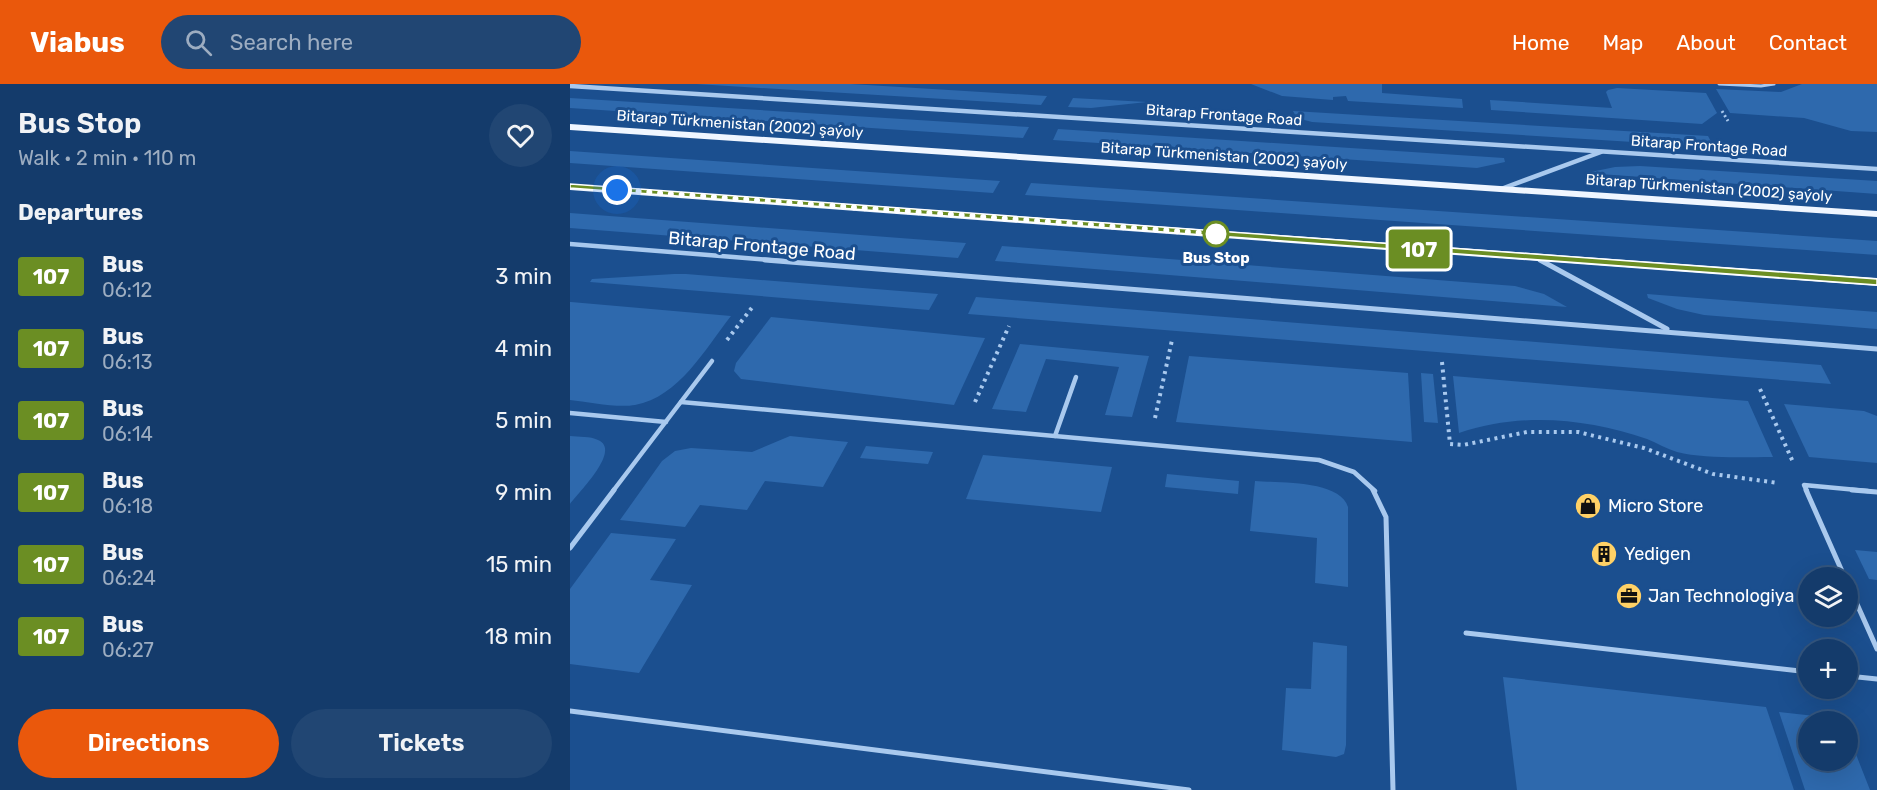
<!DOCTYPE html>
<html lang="en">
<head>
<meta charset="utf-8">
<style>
	:root { --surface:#143b6b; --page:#214673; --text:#f1f3f6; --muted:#9dadc1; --line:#33557e; --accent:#ea580c }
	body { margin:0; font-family:Rubik,sans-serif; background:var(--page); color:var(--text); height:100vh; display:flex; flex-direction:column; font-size:22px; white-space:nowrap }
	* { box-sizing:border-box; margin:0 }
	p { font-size:20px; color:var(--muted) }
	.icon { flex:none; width:33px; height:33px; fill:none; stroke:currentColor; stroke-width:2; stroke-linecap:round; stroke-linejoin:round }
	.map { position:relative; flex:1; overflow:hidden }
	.drawer { display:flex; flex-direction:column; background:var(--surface); width:570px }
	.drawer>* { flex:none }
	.badge { padding:0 12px; border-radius:4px; font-size:21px; line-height:39px }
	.controls { position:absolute; left:1228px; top:483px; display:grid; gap:12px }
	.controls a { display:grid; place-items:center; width:60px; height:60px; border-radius:50%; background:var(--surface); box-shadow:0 6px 24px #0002,0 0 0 2px var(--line); font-size:30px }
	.you { position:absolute; width:30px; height:30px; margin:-15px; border:4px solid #fff; border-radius:50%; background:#1a73e8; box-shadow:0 0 0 9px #1a73e833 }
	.map>.badge { position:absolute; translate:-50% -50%; box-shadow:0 0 0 3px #fff }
	h2 { padding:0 18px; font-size:22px; line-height:54px }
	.round { display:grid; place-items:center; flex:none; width:63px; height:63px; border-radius:32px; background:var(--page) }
	.overview { display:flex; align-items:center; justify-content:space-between; height:102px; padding:0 18px }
	h1 { font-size:28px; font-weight:600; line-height:45px }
	.button { display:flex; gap:12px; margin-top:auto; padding:12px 18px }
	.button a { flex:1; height:69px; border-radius:36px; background:var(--accent); color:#fff; font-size:24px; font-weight:600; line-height:69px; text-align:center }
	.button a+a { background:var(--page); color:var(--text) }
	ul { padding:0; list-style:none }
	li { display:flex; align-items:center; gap:18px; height:72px; padding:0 18px }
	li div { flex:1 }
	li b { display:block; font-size:22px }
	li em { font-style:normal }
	li .badge { min-width:66px; font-weight:700; text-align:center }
	header { display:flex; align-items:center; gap:36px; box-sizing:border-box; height:84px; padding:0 30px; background:var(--accent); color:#fff }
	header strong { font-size:28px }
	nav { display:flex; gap:33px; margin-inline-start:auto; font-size:21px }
	.search { width:420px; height:54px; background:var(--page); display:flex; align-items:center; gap:15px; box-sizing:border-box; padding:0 21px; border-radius:33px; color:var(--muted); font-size:22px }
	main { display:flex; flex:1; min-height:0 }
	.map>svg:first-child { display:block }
	.green { fill:#2e69ad }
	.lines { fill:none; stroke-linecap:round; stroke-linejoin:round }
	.path-far1 { stroke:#a9c9ee; stroke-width:3; stroke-dasharray:2 3; stroke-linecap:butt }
	.path { stroke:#a9c9ee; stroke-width:4; stroke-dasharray:3 4.5; stroke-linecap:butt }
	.lane-far2 { stroke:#a9c9ee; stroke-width:3 }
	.lane-far1 { stroke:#a9c9ee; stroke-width:4.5 }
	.lane { stroke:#a9c9ee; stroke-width:5 }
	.street-far1 { stroke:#a9c9ee; stroke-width:4.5 }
	.street { stroke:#a9c9ee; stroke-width:5 }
	.primary { fill:#f0f6ff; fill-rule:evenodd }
	.line { fill:#6b8e23; stroke:#fff; stroke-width:1.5 }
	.walk { stroke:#fff; stroke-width:6; stroke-dasharray:0 10.8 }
	.stop-dot { fill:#fff; stroke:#6b8e23; stroke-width:3 }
	.labels { text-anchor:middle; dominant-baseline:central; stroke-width:6; stroke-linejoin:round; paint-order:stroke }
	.far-street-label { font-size:15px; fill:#fff; stroke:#1b4f8f }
	.far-stop-label { font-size:15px; font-weight:bold; fill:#fff; stroke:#1b4f8f }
	.street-label { font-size:18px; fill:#fff; stroke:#1b4f8f }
	.poi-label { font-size:18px; fill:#fff; stroke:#1b4f8f; text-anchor:start }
</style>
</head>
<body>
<header>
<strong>Viabus</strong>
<div class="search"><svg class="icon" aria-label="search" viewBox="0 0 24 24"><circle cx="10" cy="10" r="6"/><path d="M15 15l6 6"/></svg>Search here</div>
<nav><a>Home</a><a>Map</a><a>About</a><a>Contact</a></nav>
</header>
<main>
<section class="drawer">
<div class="overview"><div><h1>Bus Stop</h1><p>Walk · 2 min · 110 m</p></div><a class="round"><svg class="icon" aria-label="heart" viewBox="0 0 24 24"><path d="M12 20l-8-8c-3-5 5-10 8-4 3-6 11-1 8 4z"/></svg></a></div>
<h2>Departures</h2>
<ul>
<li><span class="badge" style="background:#6b8e23;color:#fff">107</span><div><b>Bus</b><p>06:12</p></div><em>3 min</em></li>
<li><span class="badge" style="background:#6b8e23;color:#fff">107</span><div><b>Bus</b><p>06:13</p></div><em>4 min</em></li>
<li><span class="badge" style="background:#6b8e23;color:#fff">107</span><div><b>Bus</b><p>06:14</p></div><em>5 min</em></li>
<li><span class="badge" style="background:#6b8e23;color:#fff">107</span><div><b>Bus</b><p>06:18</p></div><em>9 min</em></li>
<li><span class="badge" style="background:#6b8e23;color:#fff">107</span><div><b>Bus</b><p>06:24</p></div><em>15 min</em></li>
<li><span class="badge" style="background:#6b8e23;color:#fff">107</span><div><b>Bus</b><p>06:27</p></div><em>18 min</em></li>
</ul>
<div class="button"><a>Directions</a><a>Tickets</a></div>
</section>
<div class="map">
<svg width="1307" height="706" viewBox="0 0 1307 706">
	<rect width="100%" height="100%" fill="#1b4f8f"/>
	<g class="green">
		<path d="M126,0H281L477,12L471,21Z"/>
		<path d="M681,0H812V9L892,15L893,24L778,17L776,12L763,13V16L712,12Z"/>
		<path d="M1232,0H1307V48L1281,47L1234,34L1160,29L1146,5L1211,8Z"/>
		<path d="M1047,4L1136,9L1147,29L1132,40L921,26L920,16L1042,24L1036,8L1038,6Z"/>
		<path d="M0,14L459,43L453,54L0,24Z"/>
		<path d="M503,14L577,18L521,24L498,23Z"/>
		<path d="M723,27L1138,52L1144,63L742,38L727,34Z"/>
		<path d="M488,45L934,74L935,78L907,84L483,56Z"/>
		<path d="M0,67L430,97L423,109L0,79Z"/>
		<path d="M1070,82L1307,97V110L1016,89L1045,83Z"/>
		<path d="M461,99L1307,157V171L455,111Z"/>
		<path d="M0,129L396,159L388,174L0,144Z"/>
		<path d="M432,162L945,202L974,210L997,223L425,177Z"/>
		<path d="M104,190H116L368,210L359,226L20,198L22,195Z"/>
		<path d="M1077,210L1307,228V245L1134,231L1107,225L1078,214Z"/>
		<path d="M406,213L1251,281L1261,300L398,230Z"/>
		<path d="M0,218H1L161,232C135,265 109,313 65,321C47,324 18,318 0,316Z"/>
		<path d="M201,233L415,254L384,321L171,295L164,287L166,279Z"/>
		<path d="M450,260L579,272L562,333L535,331L549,283L476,275L456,328L422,325Z"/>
		<path d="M619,272L838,289L842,358L606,338Z"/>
		<path d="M851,289L863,290L868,339L854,338Z"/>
		<path d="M883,292L1178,317L1203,373C1174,373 1134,375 1107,368C1097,365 1087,359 1077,355C1016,334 951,328 889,349Z"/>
		<path d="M1214,320L1294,327L1307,332V379L1239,373Z"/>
		<path d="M0,352C9,353 20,352 28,356C52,366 9,408 0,420Z"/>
		<path d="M220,352L278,358L253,403L195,397L177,426L130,421L115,443L50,436L92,377L105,367L121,364L182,368Z"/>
		<path d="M296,362L363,368L358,380L290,374Z"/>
		<path d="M413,371L542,383L531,428L396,415Z"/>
		<path d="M597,390L669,397L668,410L595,403Z"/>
		<path d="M685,397C709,399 770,396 778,423V503L745,499L747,454L680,447Z"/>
		<path d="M41,449L106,455L80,496L122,501L69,589L0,580V505Z"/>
		<path d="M1285,466L1307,468V496L1299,495Z"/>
		<path d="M743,558L777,562L776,661L774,670L766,673L712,666L716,604L741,605Z"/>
		<path d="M933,593L1196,623L1224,706H947Z"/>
		<path d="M1209,628L1272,635L1273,637L1239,638V676H1278V650L1300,706H1235Z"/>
	</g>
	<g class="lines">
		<path class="path-far1" d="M1152,27L1158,37"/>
		<g class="path">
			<path d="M157,256L184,221"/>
			<path d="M872,278L880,360L893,361L957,348H1008L1074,364L1143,390L1208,399"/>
			<path d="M1190,305L1223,378"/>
			<path d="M405,318L439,242"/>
			<path d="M585,334L602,256"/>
		</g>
		<path class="lane-far2" d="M1149,0L1191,2L1204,0"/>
		<g class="lane-far1">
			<path d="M111,318L749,376L784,388L805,407"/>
			<path d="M0,329L96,338"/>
			<path d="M485,352L506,293"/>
			<path d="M43,407L142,277"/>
			<path d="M1237,407L1234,401L1298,407"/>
		</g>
		<g class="lane">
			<path d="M803,406L816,433L823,706"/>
			<path d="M1236,406L1275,494"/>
			<path d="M1282,406L1307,408"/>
			<path d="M0,464L44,406"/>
			<path d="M1278,500L1307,565"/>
			<path d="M896,549L1239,588"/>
			<path d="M1278,592L1307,595"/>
			<path d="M0,627L619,706"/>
		</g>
		<g class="street-far1">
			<path d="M0,2L1307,85"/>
			<path d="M931,105L1031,68"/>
			<path d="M0,160L214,177"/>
			<path d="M967,174L973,177"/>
		</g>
		<g class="street">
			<path d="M195,176L1307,265"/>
			<path d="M970,176L1097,245"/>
		</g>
		<g class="primary">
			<path d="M0,40L1307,127V133L0,46Z"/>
			<path d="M0,100L1307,194V202L0,106Z"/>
		</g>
	</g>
	<path class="line" d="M0,100L1307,195V201L0,104Z"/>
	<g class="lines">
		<path class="walk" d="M47,106L646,150"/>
	</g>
	<defs>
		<g id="shop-disc" transform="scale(1.35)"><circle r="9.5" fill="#ffd166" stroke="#1b4f8f"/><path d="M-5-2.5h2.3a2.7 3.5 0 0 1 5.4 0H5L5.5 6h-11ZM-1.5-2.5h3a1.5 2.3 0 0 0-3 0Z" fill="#111"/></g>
		<g id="building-disc" transform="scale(1.35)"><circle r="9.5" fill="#ffd166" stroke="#1b4f8f"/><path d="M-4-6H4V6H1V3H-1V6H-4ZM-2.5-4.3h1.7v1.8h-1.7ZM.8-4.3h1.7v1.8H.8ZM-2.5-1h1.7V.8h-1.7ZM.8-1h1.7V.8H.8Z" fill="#111"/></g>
		<g id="office-disc" transform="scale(1.35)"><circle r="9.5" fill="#ffd166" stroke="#1b4f8f"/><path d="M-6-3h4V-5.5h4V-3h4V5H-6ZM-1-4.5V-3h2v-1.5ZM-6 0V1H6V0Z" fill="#111"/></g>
	</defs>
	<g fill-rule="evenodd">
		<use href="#shop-disc" x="1018" y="422"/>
		<use href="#building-disc" x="1034" y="470"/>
		<use href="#office-disc" x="1059" y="512"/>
	</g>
	<circle class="stop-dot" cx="646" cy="150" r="12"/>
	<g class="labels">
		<g class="far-street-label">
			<text transform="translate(654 31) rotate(4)">Bitarap Frontage Road</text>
			<text transform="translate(170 40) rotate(4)">Bitarap Türkmenistan (2002) şaýoly</text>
			<text transform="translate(1139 62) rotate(4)">Bitarap Frontage Road</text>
			<text transform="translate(654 72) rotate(4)">Bitarap Türkmenistan (2002) şaýoly</text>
			<text transform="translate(1139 104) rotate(4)">Bitarap Türkmenistan (2002) şaýoly</text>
		</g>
		<g class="far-stop-label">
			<text x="646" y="174">Bus Stop</text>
		</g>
		<g class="street-label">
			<text transform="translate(192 162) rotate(5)">Bitarap Frontage Road</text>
		</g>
		<g class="poi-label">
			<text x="1038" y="422">Micro Store</text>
			<text x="1054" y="470">Yedigen</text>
			<text x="1078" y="512">Jan Technologiya</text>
		</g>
	</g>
</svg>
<div class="controls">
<a><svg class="icon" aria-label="layers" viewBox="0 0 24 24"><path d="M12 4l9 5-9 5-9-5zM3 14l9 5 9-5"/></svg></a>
<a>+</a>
<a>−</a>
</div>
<div class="you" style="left:47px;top:106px"></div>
<b class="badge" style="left:849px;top:165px;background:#6b8e23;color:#fff">107</b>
</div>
</main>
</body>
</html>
